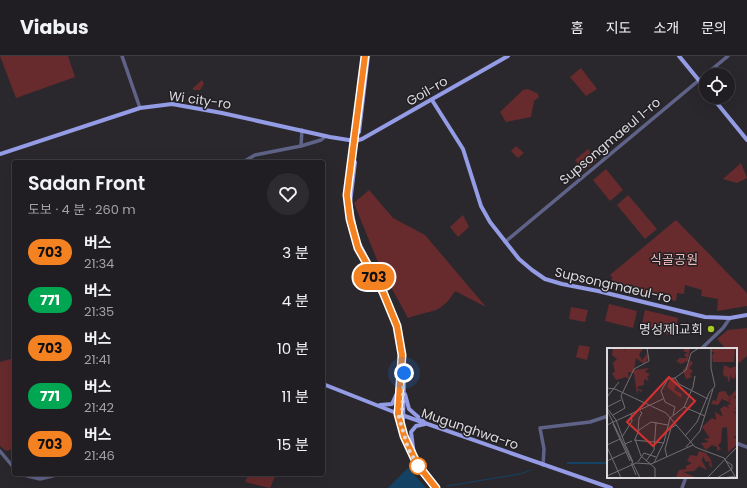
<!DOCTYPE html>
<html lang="ko">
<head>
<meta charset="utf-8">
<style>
	:root { --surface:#201e22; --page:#2d2b2f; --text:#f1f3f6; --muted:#a2a2a5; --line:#3d3c40 }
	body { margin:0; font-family:Poppins,"Noto Sans KR",sans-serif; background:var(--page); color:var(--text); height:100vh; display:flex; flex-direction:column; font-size:15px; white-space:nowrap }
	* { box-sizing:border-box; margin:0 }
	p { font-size:13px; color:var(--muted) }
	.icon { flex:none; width:22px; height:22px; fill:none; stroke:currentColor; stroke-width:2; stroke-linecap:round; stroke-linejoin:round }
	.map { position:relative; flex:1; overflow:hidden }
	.panel { position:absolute; left:12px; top:104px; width:313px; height:316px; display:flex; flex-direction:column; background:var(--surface); border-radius:4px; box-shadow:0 4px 16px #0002,0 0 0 1px var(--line) }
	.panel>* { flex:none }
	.badge { padding:0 8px; border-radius:13px; font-size:14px; line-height:26px }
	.buttons { position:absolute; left:699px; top:12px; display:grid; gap:8px }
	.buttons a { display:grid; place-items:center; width:36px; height:36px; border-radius:50%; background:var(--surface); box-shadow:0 4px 16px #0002,0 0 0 1px var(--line); font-size:20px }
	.you { position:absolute; width:20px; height:20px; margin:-10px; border:3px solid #fff; border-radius:50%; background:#1a73e8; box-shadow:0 0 0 6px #1a73e833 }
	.map>.badge { position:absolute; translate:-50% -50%; box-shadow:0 0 0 2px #fff }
	.round { display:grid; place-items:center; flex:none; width:42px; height:42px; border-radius:21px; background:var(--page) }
	.headline { display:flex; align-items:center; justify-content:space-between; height:68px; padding:0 16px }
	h1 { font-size:19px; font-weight:600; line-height:30px }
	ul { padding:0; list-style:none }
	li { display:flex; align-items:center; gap:12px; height:48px; padding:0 16px }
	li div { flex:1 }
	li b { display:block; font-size:15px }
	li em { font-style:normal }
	li .badge { min-width:44px; font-weight:700; text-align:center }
	header { display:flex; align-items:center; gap:24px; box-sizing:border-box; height:56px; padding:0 20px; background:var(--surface); border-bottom:1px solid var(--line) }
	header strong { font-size:19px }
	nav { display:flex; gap:22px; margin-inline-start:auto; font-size:14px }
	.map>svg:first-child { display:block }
	.green { fill:#672b2d }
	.water { fill:#144264 }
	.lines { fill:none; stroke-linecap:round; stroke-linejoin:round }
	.stream { stroke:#144264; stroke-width:1 }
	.minor { stroke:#5f6388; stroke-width:3.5 }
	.major { stroke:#949ce6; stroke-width:4 }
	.line-casing { stroke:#fff; stroke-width:9 }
	.line { stroke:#f58220; stroke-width:6 }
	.walk { stroke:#dcdadd; stroke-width:4; stroke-dasharray:0 7.2 }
	.poi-dot { fill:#a4c825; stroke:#211f23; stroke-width:1.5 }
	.stop-dot { fill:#fff; stroke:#f58220; stroke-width:2 }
	.labels { text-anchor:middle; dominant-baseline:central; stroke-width:3; stroke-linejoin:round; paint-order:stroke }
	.street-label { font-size:13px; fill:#dcdadd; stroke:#211f23 }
	.park-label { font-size:13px; fill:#f1bbb9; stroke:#211f23 }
	.poi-label { font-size:13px; fill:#dcdadd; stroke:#211f23; text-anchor:end }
	.inset-road { fill:none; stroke:#726f73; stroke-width:1 }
	.view { fill:#d63131; fill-opacity:0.15; stroke:#d63131; stroke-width:2 }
	.inset-edge { fill:none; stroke:#dcdadd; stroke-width:2 }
</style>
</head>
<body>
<header>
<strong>Viabus</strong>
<nav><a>홈</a><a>지도</a><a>소개</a><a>문의</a></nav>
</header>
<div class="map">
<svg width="747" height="432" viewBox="0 0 747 432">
	<rect width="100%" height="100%" fill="#2b282d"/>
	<g class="green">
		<path d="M0,0H68L75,21L16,42Z"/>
		<path d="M581,12L597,33L586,40L570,21Z"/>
		<path d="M202,24L204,28L200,34H193V32Z"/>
		<path d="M528,33L537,37L539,41L534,45L531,61L506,66L500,56L523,34Z"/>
		<path d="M516,90L524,97L518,102L511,95Z"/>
		<path d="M588,93L597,104L584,115L575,104Z"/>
		<path d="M741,107L747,122L737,127L723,123Z"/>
		<path d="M606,113L623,134L610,145L593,124Z"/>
		<path d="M369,134L393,162L425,179L486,251L455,235C440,259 433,253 408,262L380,211L354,147Z"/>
		<path d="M628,139L657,173L645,183L617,149Z"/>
		<path d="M463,159L469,171L458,181L450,171Z"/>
		<path d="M676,164L747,237V250L717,255L718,243L701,240L702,234L685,229L684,238L677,237L676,245L606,228L613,222L610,219Z"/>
		<path d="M609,248L637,255L633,272L605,265Z"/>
		<path d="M571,251L588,254L585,266L569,263Z"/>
		<path d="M645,254L678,262L674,280L641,272Z"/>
		<path d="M747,272V300L739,307L736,304V293H726L717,283L728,274Z"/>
		<path d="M579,289L590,291L587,304L576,301Z"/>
		<path d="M14,302V393L6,395L0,390V306Z"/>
		<path d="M249,418H276L270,432L245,426Z"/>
	</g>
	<g class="water">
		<rect x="567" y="406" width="41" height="2"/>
		<path d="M408,412L426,432H388Z"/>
	</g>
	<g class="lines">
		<path class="stream" d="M447,430L520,418L531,414"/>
		<g class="minor">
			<path d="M122,0L140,52"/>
			<path d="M301,90L321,84L326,80"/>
			<path d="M243,106L255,99L301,90L302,74"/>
			<path d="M505,186L728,0"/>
			<path d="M701,293L723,272L730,262"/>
			<path d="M736,387L747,391"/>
			<path d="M0,395L14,412"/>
			<path d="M543,409L544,393L540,372L590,366L608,360"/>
			<path d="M20,418L40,423L60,418"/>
			<path d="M682,432L686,421"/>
		</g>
		<g class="major">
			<path d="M365,0L347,139L350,163L358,192L383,237L397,270L402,299L399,358L404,380L417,408L436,432"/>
			<path d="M679,0L706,33"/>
			<path d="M712,41L747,84"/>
			<path d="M432,44L463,93L481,150L490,166L519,203L532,214L545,223L562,228L598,235L705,261L730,262L747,259"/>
			<path d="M359,76L368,0"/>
			<path d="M0,98L140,52L172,48L222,57L330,81L355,85L362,83L508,0"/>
			<path d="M355,173L350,147L355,106"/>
			<path d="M360,189L376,220"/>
			<path d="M403,293L404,310"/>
			<path d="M323,328L399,358L611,432"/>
			<path d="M405,338L409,353L424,366"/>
			<path d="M380,349L392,348L398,335"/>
			<path d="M403,364L404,321"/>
			<path d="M414,399L411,376L416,370L425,368"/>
		</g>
	</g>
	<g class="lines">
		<g class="line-casing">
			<path id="line" d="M365,0L347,139L350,163L358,192L383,236L397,270L402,299L398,358L404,380L417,408L436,432"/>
		</g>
		<use href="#line" class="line"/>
		<path class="walk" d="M404,317L402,360L398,358L408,392L418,410"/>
	</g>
	<circle class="poi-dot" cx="711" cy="273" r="4"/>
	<circle class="stop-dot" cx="418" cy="410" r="8"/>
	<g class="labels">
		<g class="street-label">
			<text transform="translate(427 35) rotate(-30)">Goil-ro</text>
			<text transform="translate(200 44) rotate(8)">Wi city-ro</text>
			<text transform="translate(610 85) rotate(-40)">Supsongmaeul 1-ro</text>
			<text transform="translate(613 229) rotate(13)">Supsongmaeul-ro</text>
			<text transform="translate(470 373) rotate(19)">Mugunghwa-ro</text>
		</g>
		<g class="park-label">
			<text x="674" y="203">식골공원</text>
		</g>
		<g class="poi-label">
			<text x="703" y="273">명성제1교회</text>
		</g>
	</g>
	<g transform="translate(607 292)">
		<rect width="130" height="130" fill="#2b282d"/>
		<path d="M6,0H17L19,5L18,0H36L32,7L35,12L40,6L42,9L37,16L29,10L27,22L42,20L38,24L43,26L40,29L42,33L37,31V37L30,39L31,41L35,42V44L31,42L30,47L27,25L21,24L22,31L19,29L9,32L5,25L8,24L6,15L10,11L5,7ZM77,0H83L81,11L86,15L82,20L86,23L83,26L85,29L79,31L76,22L83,14L80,13L74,16L69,13L73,10H80L77,7L81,4H77ZM108,0H128L127,14H106L105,7L108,5L104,3ZM117,17L123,20L130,18L128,30L125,31L124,26L122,35L120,28L118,29L116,26ZM67,30L70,35L67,42L75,46L74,50L60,39L62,33ZM130,41V49L125,48L130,51V59L126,61L130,60V64H126L130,66V88L126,89L130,91V97L121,104L120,79L115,80L114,94L111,97L114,101L110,103V99L105,97L99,102L94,95L102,94L97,91L103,90L95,79L105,70L109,72L108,64L116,69L113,61L117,58L122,60L120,57L125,56L122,55L125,47L123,51L115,49L122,51V54L115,51L111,57L104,56L106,52L109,53L112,44L118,43L122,49ZM92,103L99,105L104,112L105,120L102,117L103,113L99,114L96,108L95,113L100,122L92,118L87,123L76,124L90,130L69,129L72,122L79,121V118L85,115L80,113L83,107L90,108Z" fill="#672b2d"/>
		<path class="inset-road" d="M68,30L72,36L101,51M0,40L8,41L59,65L88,99L117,110L129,130M0,49L12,34M0,59L14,52M77,59L98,68M0,60L9,72L18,96L25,93M0,62L33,130M6,67L18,60L14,48L27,21L42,13L40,0M66,67L68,59L58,54L54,43L61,31L68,30L79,22L84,5L92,0M6,76L23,113M0,77L56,51M31,83L32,70L35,65L33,63M78,88L90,74L102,45L108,38L104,20V0M15,89L25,73L24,66M28,91L34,108L48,120V130M28,91L32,82L44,74L61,77M27,92L57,95M18,96L26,114M0,97L13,91M0,99L14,130M79,99L93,83L106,41M60,109L58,101L64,80L69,77M0,113L19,104M39,113L47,102L49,74M31,114L37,105L49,109M24,115L29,127M47,115L57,94L63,70L77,59L86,39L88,28M0,128L29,115L44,116L86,97M100,130L130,99M110,130L125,121V117L119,113M116,130L128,128"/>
		<path class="view" d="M62,29L88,53L46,98L20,74Z"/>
		<rect width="130" height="130" class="inset-edge"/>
	</g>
</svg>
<div class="buttons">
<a><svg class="icon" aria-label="locate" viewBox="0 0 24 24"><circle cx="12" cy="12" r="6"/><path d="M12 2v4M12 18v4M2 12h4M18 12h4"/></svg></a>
</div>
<div class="you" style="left:404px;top:317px"></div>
<b class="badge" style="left:374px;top:221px;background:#f58220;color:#111">703</b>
<section class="panel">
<div class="headline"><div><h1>Sadan Front</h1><p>도보 · 4 분 · 260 m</p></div><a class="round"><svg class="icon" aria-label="heart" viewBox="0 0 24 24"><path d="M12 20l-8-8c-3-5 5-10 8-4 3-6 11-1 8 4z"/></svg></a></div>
<ul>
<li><span class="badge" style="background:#f58220;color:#111">703</span><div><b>버스</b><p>21:34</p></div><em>3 분</em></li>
<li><span class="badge" style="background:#00a651;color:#fff">771</span><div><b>버스</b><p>21:35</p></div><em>4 분</em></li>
<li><span class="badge" style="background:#f58220;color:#111">703</span><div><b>버스</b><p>21:41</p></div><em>10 분</em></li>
<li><span class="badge" style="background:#00a651;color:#fff">771</span><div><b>버스</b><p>21:42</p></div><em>11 분</em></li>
<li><span class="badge" style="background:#f58220;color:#111">703</span><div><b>버스</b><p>21:46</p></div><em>15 분</em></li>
</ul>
</section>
</div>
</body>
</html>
